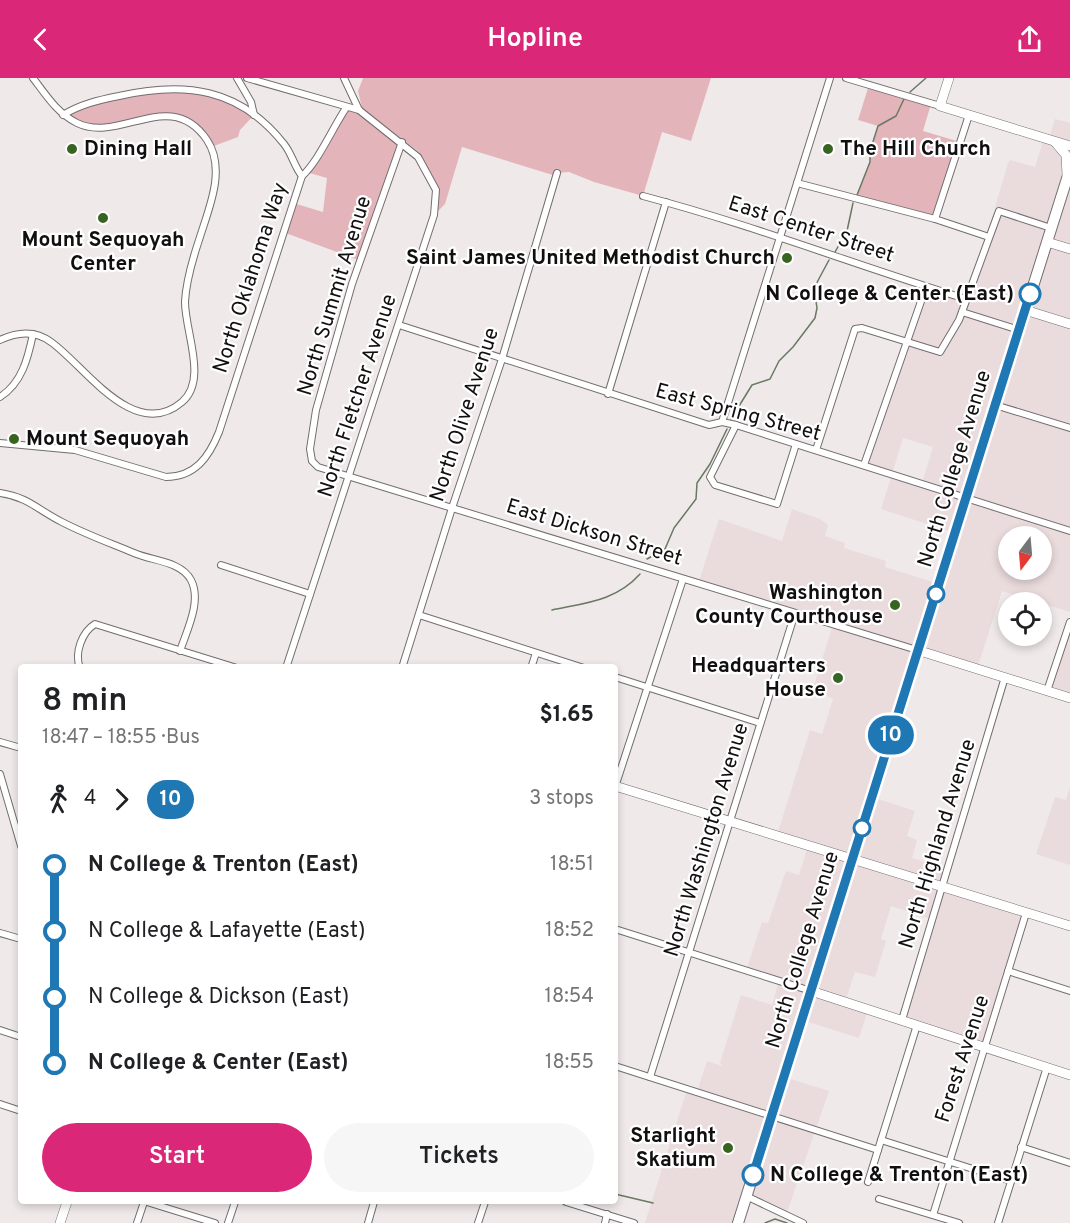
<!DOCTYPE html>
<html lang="en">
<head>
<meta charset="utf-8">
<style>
	:root { --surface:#fff; --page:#f6f6f6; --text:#202124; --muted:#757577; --accent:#db2777 }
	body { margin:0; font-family:Overpass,sans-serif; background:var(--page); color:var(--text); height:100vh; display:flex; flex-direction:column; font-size:22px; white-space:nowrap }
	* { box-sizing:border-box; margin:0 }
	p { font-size:20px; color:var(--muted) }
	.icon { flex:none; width:33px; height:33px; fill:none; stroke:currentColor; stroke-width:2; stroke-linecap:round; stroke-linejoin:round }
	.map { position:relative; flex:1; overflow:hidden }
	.details { position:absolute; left:18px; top:586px; width:600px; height:540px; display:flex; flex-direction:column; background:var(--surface); border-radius:6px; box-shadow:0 3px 9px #0003 }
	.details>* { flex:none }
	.badge { padding:0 12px; border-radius:20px; font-size:21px; line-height:39px }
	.needle { width:39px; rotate:196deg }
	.tools { position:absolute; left:998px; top:448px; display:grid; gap:12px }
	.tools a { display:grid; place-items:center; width:54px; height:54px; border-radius:50%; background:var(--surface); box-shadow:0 3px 9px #0003; font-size:30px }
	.map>.badge { position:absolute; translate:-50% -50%; box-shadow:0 0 0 3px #fff }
	.legs { display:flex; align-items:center; gap:9px; height:66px; padding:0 24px; font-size:20px }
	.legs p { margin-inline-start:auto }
	.summary { display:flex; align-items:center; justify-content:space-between; height:102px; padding:0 24px }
	h1 { font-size:33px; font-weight:600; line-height:45px }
	.action { display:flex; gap:12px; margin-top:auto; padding:12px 24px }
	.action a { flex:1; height:69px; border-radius:36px; background:var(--accent); color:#fff; font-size:24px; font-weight:600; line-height:69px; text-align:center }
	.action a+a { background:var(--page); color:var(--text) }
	ul { padding:0 24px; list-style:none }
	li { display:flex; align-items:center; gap:21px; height:66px; font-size:22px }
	li i { display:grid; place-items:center; width:9px; height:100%; margin:0 8px; background:currentColor }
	li i::after { content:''; width:15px; height:15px; margin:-8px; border:4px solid; border-radius:50%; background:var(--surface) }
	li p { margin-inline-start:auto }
	li:first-child i { background:linear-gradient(#0000 50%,currentColor 0) }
	li:last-child i { background:linear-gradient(currentColor 50%,#0000 0) }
	header { display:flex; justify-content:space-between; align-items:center; height:78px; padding:0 24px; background:var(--accent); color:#fff; font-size:27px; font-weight:600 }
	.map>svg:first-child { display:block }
	.built { fill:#eadbdd; fill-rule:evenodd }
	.green { fill:#e3b4ba }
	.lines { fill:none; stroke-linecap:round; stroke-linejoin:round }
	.stream { stroke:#687a61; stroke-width:1.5 }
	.street-casing { stroke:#736d6e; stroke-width:8 }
	.secondary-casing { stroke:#736d6e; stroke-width:10 }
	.primary-casing { stroke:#736d6e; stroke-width:12 }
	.street { stroke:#fff; stroke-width:6 }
	.secondary { stroke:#fff; stroke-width:9 }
	.primary { stroke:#fff; stroke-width:10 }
	.line-1-casing { stroke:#fff; stroke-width:14 }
	.line-1 { stroke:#1f77b4; stroke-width:9 }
	.poi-dot { fill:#386422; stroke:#fff; stroke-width:2 }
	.stop-1-dot { fill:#fff; stroke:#1f77b4; stroke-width:3 }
	.labels { text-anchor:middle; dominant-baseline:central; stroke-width:4.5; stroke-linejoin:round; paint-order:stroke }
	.poi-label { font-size:21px; font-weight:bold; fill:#110f10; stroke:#fff; text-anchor:end }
	.street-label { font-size:21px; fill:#110f10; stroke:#fff }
	.stop-label { font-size:21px; font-weight:bold; fill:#110f10; stroke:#fff; text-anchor:end }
</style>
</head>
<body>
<header><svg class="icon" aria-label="back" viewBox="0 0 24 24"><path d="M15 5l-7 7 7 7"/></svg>Hopline<svg class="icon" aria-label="share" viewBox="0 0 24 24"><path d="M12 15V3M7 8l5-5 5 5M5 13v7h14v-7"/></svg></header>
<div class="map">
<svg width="1070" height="1145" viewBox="0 0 1070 1145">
	<rect width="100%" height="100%" fill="#f0e9ea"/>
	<g class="built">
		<path d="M1055,41L1070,45V68L1056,63L1070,91V534L1002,513L977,591L917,572L872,719L915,733L907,758L917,762L912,780L948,791L943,810L1026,835L984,969L902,942L933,842L891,828L881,861L886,863L875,899L855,894L845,924L868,932L859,960L802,942L784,999L829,1013L786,1137L747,1119L738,1145H645L687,1011L697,1014L707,983L722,988L720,985L741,917L772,927L779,903L746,893L762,844L768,845L786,793L799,797L808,768L777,757L810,652L822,656L833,621L813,611L833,546L698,506L719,441L782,463L792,431L820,441L828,447L825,458L845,465L844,470L886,483L885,489L939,506L955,455L881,431L892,396L864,387L926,209L966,221L997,135L995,129L1008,85L1010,82L1035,89L1044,60L1049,61ZM903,360L933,369L922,405L892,396ZM1008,459H1041V492H1008Z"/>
		<path d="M1070,544V620L1047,613Z"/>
		<path d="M1070,709V787L1036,776L1055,719L1066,722Z"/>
	</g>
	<g class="green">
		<path d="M363,0H711L691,63L662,54L643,118L594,104L569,94L557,95L556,98L462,69L445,126L434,137L437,106L419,74L362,30L358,13Z"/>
		<path d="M869,7L931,26L923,53L960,64L935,141L855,121L870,84V73L878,48L858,42Z"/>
		<path d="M138,14L212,15L254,37L240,52L238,59L211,69C169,9 132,62 84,47C77,45 70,40 63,37L78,28Z"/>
		<path d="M346,30L359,32L402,64L361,183L283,154L293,125L323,134L327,100L306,94Z"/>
	</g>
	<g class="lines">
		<g class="stream">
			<path d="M910,14L926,0"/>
			<path d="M857,117L870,84V73L878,48L896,38L904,21"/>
			<path d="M835,174L847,153L853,125"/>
			<path d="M731,341L752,307L770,301L779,283L793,269L815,240L817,230L814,210L829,182"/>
			<path d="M647,481L665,471L674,450L696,421L697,405L710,386L727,351"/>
			<path d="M552,532C585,525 616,523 640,496"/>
			<path d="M615,1116L653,1125"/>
			<path d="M765,1145L775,1141L787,1145"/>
		</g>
		<g class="street-casing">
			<g id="street">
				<path d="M237,0L251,24L254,37"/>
				<path d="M247,0L359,32"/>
				<path d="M846,0L940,28"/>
				<path d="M63,37C81,26 99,22 119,18C185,3 240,10 284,66C292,76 294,88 302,98"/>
				<path d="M402,64L352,206L316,332L310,371L312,383L318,389L917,572"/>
				<path d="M797,105L935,141L989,159"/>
				<path d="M643,118C753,147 858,188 966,221"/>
				<path d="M935,141L969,37"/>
				<path d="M962,234L1019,252"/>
				<path d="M399,247L709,347L722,344L736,347L1070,453"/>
				<path d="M0,262C17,254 35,252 51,264C84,287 134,365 182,324C208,302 185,254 185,224C186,203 192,183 199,162C208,132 227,92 207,62C170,8 120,66 77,45C57,35 46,17 33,0"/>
				<path d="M608,316L666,124"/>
				<path d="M0,319C22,305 28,280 33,256"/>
				<path d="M995,327L1070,350"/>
				<path d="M722,344L830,0"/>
				<path d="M736,347L710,399L715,407L777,426L796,366"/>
				<path d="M0,365L75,372L166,399C195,399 209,379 219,354L302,98C318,84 333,49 346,30"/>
				<path d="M816,372L855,251L862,250L940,274L959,242L999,133L1051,150"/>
				<path d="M864,387L926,209"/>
				<path d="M0,415C28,419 38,432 62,444C85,456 110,465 134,475C152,483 181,483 191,502C202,523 187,552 180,573"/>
				<path d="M221,487L310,516"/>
				<path d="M419,537L584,590"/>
				<path d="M80,590C74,575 82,554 95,546L237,590"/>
				<path d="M286,590L434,137L436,112L418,79L359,32L344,0"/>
				<path d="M402,590L452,430L502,281L557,95"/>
				<path d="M531,590L536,575"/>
				<path d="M615,599L760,645"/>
				<path d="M1047,613L1070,544"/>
				<path d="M0,664L21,670"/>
				<path d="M0,696L21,768"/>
				<path d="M615,709L683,501"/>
				<path d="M615,851L811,913"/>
				<path d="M0,855L21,861"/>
				<path d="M1008,893L1070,913"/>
				<path d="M902,942L1005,599"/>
				<path d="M0,952L21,959"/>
				<path d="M615,988L878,1072"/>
				<path d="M650,999L795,535"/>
				<path d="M0,1026L21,1033"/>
				<path d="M881,1062L1011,1103"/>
				<path d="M1021,1069L1070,1085"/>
				<path d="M868,1104L917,947"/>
				<path d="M746,1118L803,1145"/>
				<path d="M879,1121L959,1145"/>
				<path d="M147,1124L215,1145"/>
				<path d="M566,1124L634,1145"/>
				<path d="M933,1137L1026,835"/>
				<path d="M137,1145L144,1124"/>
				<path d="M228,1145L235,1124"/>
				<path d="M368,1145L374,1124"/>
				<path d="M478,1145L485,1124"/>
				<path d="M605,1145L607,1136"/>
				<path d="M998,1145L1047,989"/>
			</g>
		</g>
		<g class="secondary-casing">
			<g id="secondary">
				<path d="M949,0L940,28L1070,68"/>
				<path d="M1055,64L1066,77L1067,97"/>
				<path d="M1047,164L1070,171"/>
				<path d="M1025,232L1070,246"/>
				<path d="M917,572L1070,620"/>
				<path d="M615,708L1070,848"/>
				<path d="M811,913L1070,997"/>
				<path d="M60,1145L67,1124"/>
			</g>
		</g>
		<g class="primary-casing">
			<path id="primary" d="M738,1145L1070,91"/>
		</g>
		<use href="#street" class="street"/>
		<use href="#secondary" class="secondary"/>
		<use href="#primary" class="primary"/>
	</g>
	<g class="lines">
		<g class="line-1-casing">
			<path id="line-1" d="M753,1097L1030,216"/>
		</g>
		<use href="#line-1" class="line-1"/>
	</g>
	<g class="poi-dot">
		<circle cx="72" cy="71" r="6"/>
		<circle cx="828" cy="71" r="6"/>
		<circle cx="103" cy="140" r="6"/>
		<circle cx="787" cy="180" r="6"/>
		<circle cx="14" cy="361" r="6"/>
		<circle cx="895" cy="527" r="6"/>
		<circle cx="838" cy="600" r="6"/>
		<circle cx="728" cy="1070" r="6"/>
	</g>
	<g class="stop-1-dot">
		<circle cx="1030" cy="216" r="10"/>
		<circle cx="936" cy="516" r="8"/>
		<circle cx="862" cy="750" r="8"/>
		<circle cx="753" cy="1097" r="10"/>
	</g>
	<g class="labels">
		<g class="poi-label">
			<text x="84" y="71" text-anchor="start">Dining Hall</text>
			<text x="840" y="71" text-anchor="start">The Hill Church</text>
			<text x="103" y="162" text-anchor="middle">Mount Sequoyah<tspan x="103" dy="24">Center</tspan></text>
			<text x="775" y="180">Saint James United Methodist Church</text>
			<text x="26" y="361" text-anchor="start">Mount Sequoyah</text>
			<text x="883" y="515">Washington<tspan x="883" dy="24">County Courthouse</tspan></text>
			<text x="826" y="588">Headquarters<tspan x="826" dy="24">House</tspan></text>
			<text x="716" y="1058">Starlight<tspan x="716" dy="24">Skatium</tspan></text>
		</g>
		<g class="street-label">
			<text transform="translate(811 152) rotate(18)">East Center Street</text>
			<text transform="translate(251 200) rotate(-72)">North Oklahoma Way</text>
			<text transform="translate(335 218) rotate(-73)">North Summit Avenue</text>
			<text transform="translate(358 318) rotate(-72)">North Fletcher Avenue</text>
			<text transform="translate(738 335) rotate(15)">East Spring Street</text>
			<text transform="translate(465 337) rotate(-72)">North Olive Avenue</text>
			<text transform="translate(955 391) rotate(-73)">North College Avenue</text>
			<text transform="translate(594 455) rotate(17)">East Dickson Street</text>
			<text transform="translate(707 762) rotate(-73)">North Washington Avenue</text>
			<text transform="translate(938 766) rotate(-73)">North Highland Avenue</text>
			<text transform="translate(803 872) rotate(-73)">North College Avenue</text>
			<text transform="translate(963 981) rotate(-72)">Forest Avenue</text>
		</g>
		<g class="stop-label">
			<text x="1014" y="216">N College &amp; Center (East)</text>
			<text x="770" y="1097" text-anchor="start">N College &amp; Trenton (East)</text>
		</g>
	</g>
</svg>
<div class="tools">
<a><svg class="needle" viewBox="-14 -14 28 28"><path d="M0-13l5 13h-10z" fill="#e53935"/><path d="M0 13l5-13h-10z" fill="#757577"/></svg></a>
<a><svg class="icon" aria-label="locate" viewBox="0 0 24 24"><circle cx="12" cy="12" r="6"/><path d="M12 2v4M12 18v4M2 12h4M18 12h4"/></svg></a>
</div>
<b class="badge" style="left:891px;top:657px;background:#1f77b4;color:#fff">10</b>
<section class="details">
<div class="summary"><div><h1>8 min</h1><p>18:47 – 18:55 · Bus</p></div><b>$1.65</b></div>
<div class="legs"><svg class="icon" aria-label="walk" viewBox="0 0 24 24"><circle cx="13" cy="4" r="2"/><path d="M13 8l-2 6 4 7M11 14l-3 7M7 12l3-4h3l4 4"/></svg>4<svg class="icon" aria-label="forward" viewBox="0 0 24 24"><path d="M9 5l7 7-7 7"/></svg><b class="badge" style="background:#1f77b4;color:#fff">10</b><p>3 stops</p></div>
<ul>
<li><i style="color:#1f77b4"></i><b>N College &amp; Trenton (East)</b><p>18:51</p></li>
<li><i style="color:#1f77b4"></i><span>N College &amp; Lafayette (East)</span><p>18:52</p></li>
<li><i style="color:#1f77b4"></i><span>N College &amp; Dickson (East)</span><p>18:54</p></li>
<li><i style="color:#1f77b4"></i><b>N College &amp; Center (East)</b><p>18:55</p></li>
</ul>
<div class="action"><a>Start</a><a>Tickets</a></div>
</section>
</div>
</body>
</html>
